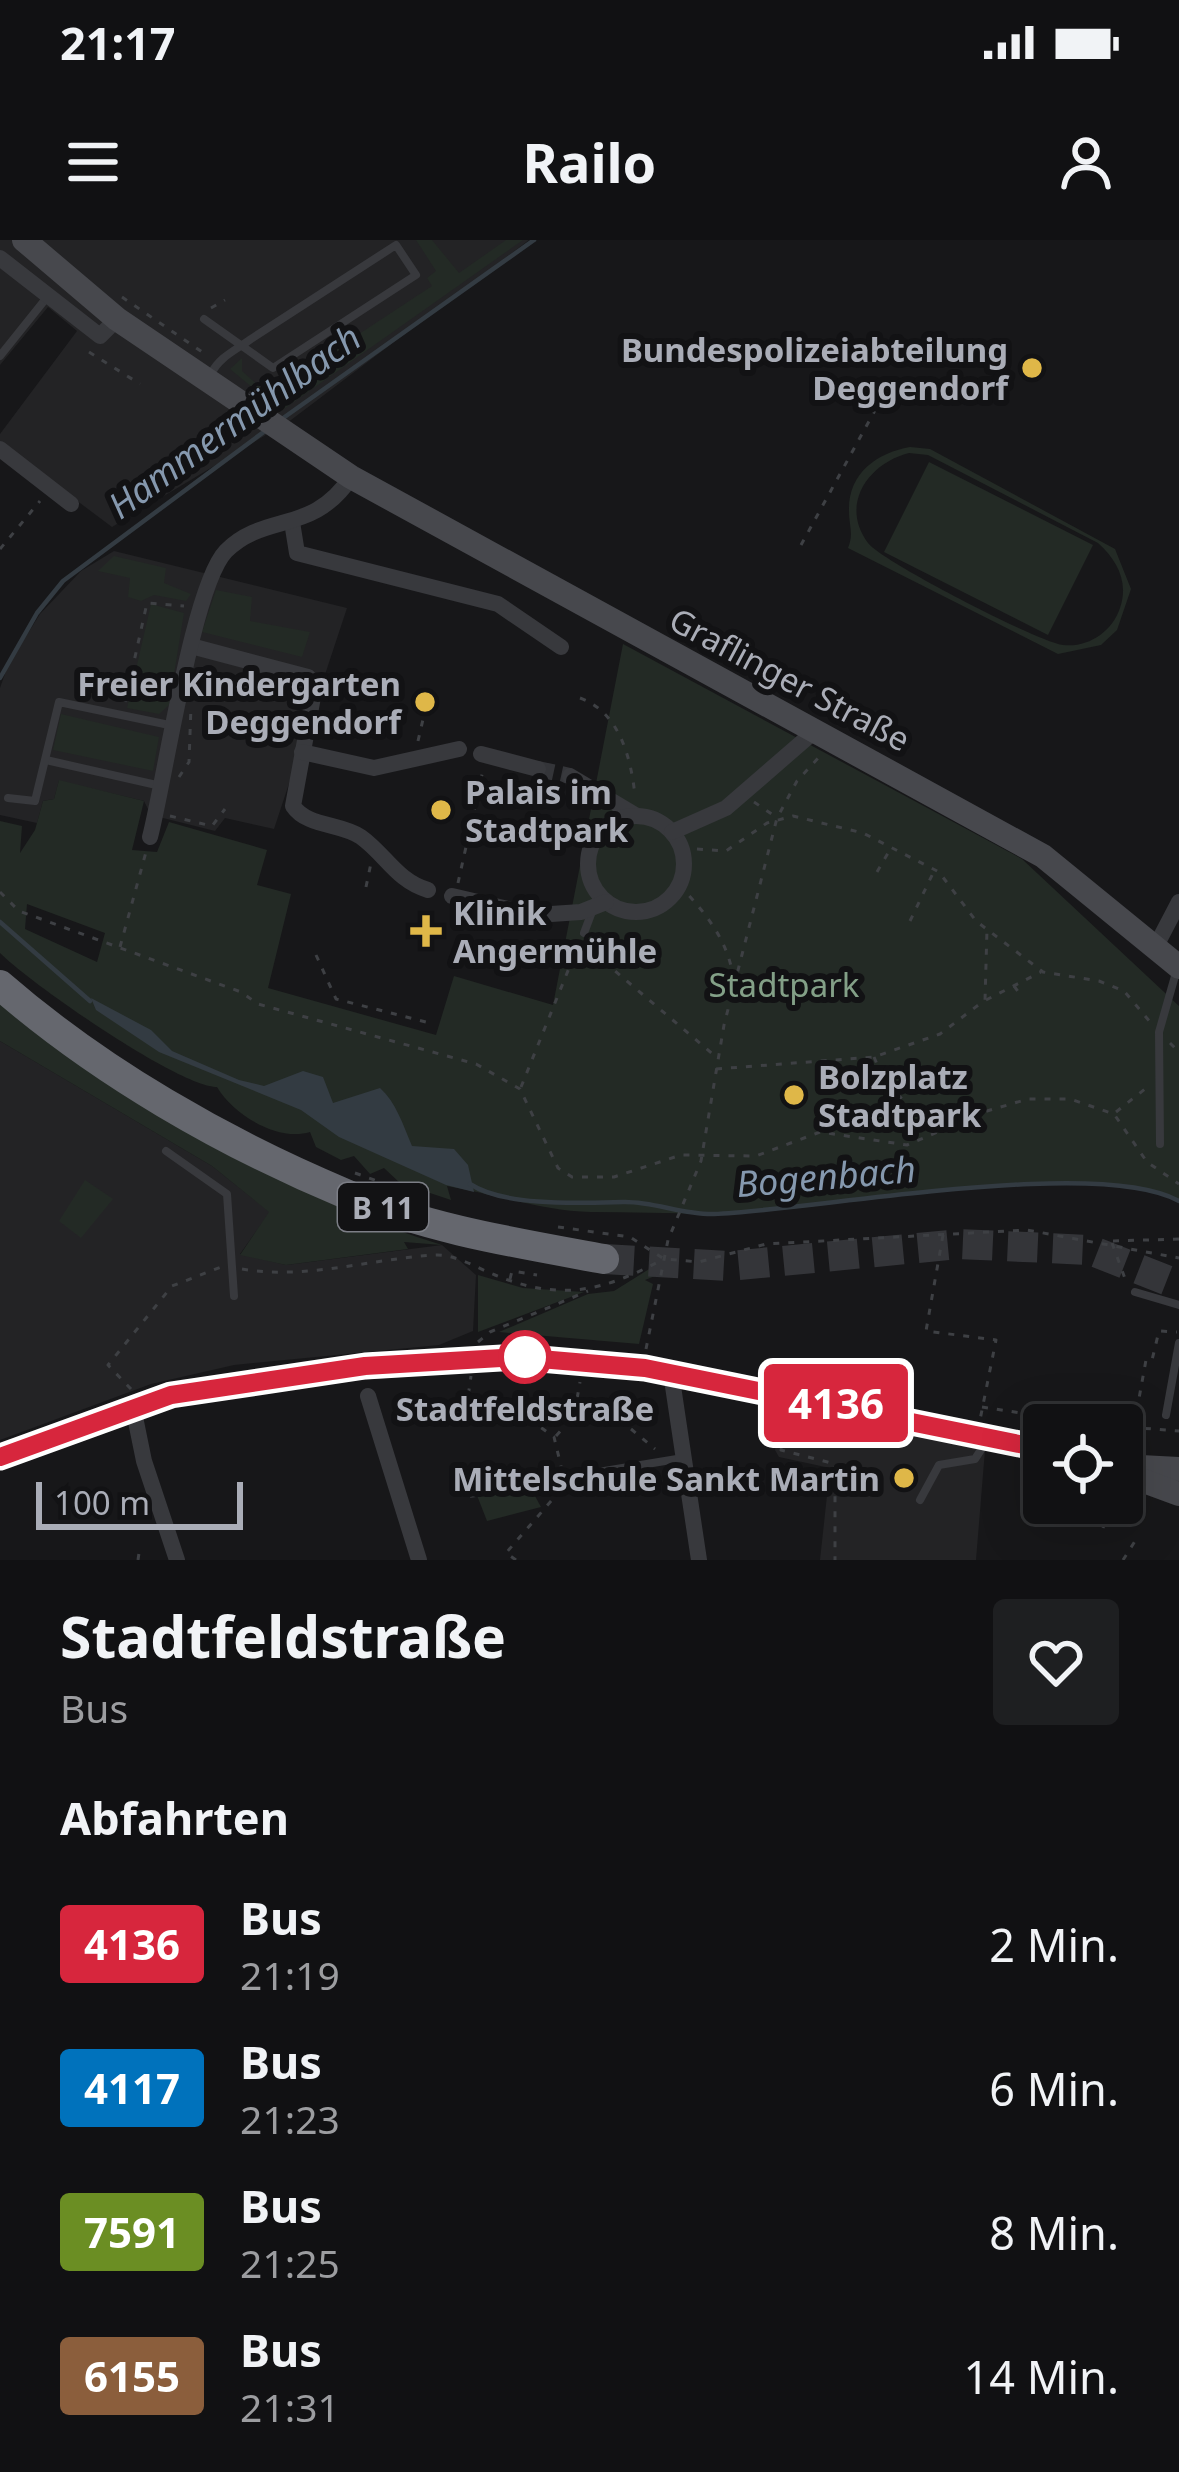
<!DOCTYPE html>
<html lang="de">
<head>
<meta charset="utf-8">
<style>
	:root { --surface:#111113; --page:#1e1f21; --text:#f1f3f6; --muted:#9c9da0; --line:#303133 }
	body { margin:0; font-family:"Noto Sans",sans-serif; background:var(--page); color:var(--text); height:100vh; display:flex; flex-direction:column; font-size:45px; white-space:nowrap }
	* { box-sizing:border-box; margin:0 }
	p { font-size:39px; color:var(--muted) }
	.icon { flex:none; width:66px; height:66px; fill:none; stroke:currentColor; stroke-width:2; stroke-linecap:round; stroke-linejoin:round }
	.map { position:relative; height:1320px; overflow:hidden }
	.drawer { display:flex; flex-direction:column; background:var(--surface); flex:1 }
	.drawer>* { flex:none }
	.badge { padding:0 24px; border-radius:9px; font-size:42px; line-height:78px }
	.tools { position:absolute; left:1023px; top:1164px; display:grid; gap:24px }
	.tools a { display:grid; place-items:center; width:120px; height:120px; border-radius:12px; background:var(--surface); box-shadow:0 12px 48px #0002,0 0 0 3px var(--line); font-size:60px }
	.scale { position:absolute; left:36px; bottom:30px; width:207px; box-sizing:border-box; padding-left:12px; border:6px solid #aaadb7; border-top:0; font-size:33px; line-height:42px; white-space:nowrap; color:#aaadb7; -webkit-text-stroke:9px #121214; paint-order:stroke }
	.map>.badge { position:absolute; translate:-50% -50%; box-shadow:0 0 0 6px #fff }
	h2 { padding:0 60px; font-size:45px; line-height:108px }
	.round { display:grid; place-items:center; flex:none; width:126px; height:126px; border-radius:12px; background:var(--page) }
	.head { display:flex; align-items:center; justify-content:space-between; height:204px; padding:0 60px }
	h1 { font-size:57px; font-weight:700; line-height:90px }
	ul { padding:0; list-style:none }
	li { display:flex; align-items:center; gap:36px; height:144px; padding:0 60px }
	li div { flex:1 }
	li b { display:block; font-size:45px }
	li em { font-style:normal }
	li .badge { min-width:132px; font-weight:700; text-align:center }
	.status { display:flex; justify-content:space-between; align-items:center; height:84px; padding:0 60px; background:var(--surface); direction:ltr }
	.status svg { height:33px; fill:currentColor }
	header { display:flex; justify-content:space-between; align-items:center; height:156px; padding:0 60px; background:var(--surface); font-size:54px; font-weight:700 }
	.map>svg:first-child { display:block }
	.built { fill:#232325 }
	.green { fill:#232a25; fill-rule:evenodd }
	.water { fill:#333b42 }
	.lines { fill:none; stroke-linecap:round; stroke-linejoin:round }
	.stream { stroke:#333b42; stroke-width:4.5 }
	.street-tunnel { stroke:#343539; stroke-width:16; stroke-dasharray:16 8; stroke-linecap:butt }
	.highway-tunnel { stroke:#343539; stroke-width:30; stroke-dasharray:30 15; stroke-linecap:butt }
	.path { stroke:#3e4044; stroke-width:3; stroke-dasharray:6 9; stroke-linecap:butt }
	.lane { stroke:#38393d; stroke-width:8 }
	.street { stroke:#38393d; stroke-width:16 }
	.secondary { stroke:#47484d; stroke-width:24 }
	.highway { stroke:#65676e; stroke-width:30 }
	.line-casing { stroke:#fff; stroke-width:27 }
	.line { stroke:#d7263d; stroke-width:18 }
	.poi-dot { fill:#dfb748; stroke:#121214; stroke-width:4.5 }
	.stop-dot { fill:#fff; stroke:#d7263d; stroke-width:6 }
	.labels { text-anchor:middle; dominant-baseline:central; stroke-width:12; stroke-linejoin:round; paint-order:stroke }
	.shield { fill:#121214; stroke:#7c7e86; stroke-width:3 }
	.shield-label { font-size:30px; font-weight:bold; fill:#aaadb7 }
	.poi-label { font-size:33px; font-weight:bold; fill:#aaadb7; stroke:#121214; text-anchor:end }
	.street-label { font-size:33px; fill:#aaadb7; stroke:#121214 }
	.park-label { font-size:33px; fill:#83a087; stroke:#121214 }
	.stop-label { font-size:33px; font-weight:bold; fill:#aaadb7; stroke:#121214 }
	.water-label { font-size:36px; font-style:italic; fill:#8598ae; stroke:#121214 }
</style>
</head>
<body>
<div class="status"><b>21:17</b><svg viewBox="0 0 49 12"><path d="M0 12V9h3v3zM5 12V6h3v6zM10 12V3h3v9zM15 12V0h3v12zM26 1h20v11H26zM47 4h2v5h-2z"/></svg></div>
<header><svg class="icon" aria-label="menu" viewBox="0 0 24 24"><path d="M4 6h16M4 12h16M4 18h16"/></svg>Railo<svg class="icon" aria-label="person" viewBox="0 0 24 24"><circle cx="12" cy="8" r="4"/><path d="M4 21q1-7 8-7t8 7"/></svg></header>
<div class="map">
<svg width="1179" height="1320" viewBox="0 0 1179 1320">
	<rect width="100%" height="100%" fill="#171719"/>
	<g class="built">
		<path d="M0,0H529L291,180L112,287L0,203V194L77,91L48,67L0,125Z"/>
		<path d="M114,311L347,368L274,589L225,578L215,591L151,575L144,561L59,541L54,559L43,561L37,583L0,575V448L8,425L40,374L81,331Z"/>
		<path d="M0,801L212,926L270,972L240,1014L286,1025L442,1005L476,1035L473,1091L439,1105L234,1125L151,1144L0,1200Z"/>
		<path d="M783,1172L985,1210L976,1320H820L830,1228L779,1217L775,1210Z"/>
	</g>
	<g class="green">
		<path d="M416,0H432L459,33L506,0H523L281,171L230,129L242,118V131L261,148L273,138L280,146L432,46L427,38L436,31Z"/>
		<path d="M910,207L930,209L1115,309L1131,349L1117,390L1101,405L1058,414L848,308C854,294 849,286 849,271C848,234 876,213 910,207ZM909,213L928,215L1098,303C1117,320 1129,342 1120,368C1112,392 1088,408 1063,405C1040,403 881,321 868,303C839,264 869,223 909,213Z"/>
		<path d="M929,222L1093,305L1048,395L884,312Z"/>
		<path d="M114,316L166,328L164,343L191,354L186,361L154,355L141,361L128,357L130,338L98,331Z"/>
		<path d="M216,350L252,357L250,381L310,392L302,417L202,392Z"/>
		<path d="M151,364L184,373L169,465L159,474L127,468Z"/>
		<path d="M623,404L1022,619L1179,766V961C1089,912 819,976 709,974C669,973 630,972 591,972C544,971 493,954 447,946L451,960L400,943L384,928L370,934L354,916L341,920L316,907L310,892C277,902 233,874 217,847C179,847 31,744 0,713V581L22,586L20,613L35,590L43,561L54,559L59,540L144,561L132,610L157,612L169,582L267,610L257,645L291,654L268,748L436,795L454,736L553,765ZM27,664L105,693L97,722L25,689Z"/>
		<path d="M61,474L159,497L153,531L53,510Z"/>
		<path d="M0,763C148,864 269,951 442,1005L404,1002L408,1009L286,1025L240,1015L269,972L212,926L0,801Z"/>
		<path d="M85,940L113,959L81,998L59,981Z"/>
		<path d="M654,1026L655,1036L645,1040L653,1044L639,1104L499,1092L588,1054L614,1051Z"/>
		<path d="M478,1035L523,1048L584,1052L478,1092Z"/>
		<path d="M517,1223L541,1267L487,1281L471,1240Z"/>
	</g>
	<path class="water" d="M91,758L151,790L172,811L239,840L264,846L303,831L323,837L333,863L380,848C396,862 403,885 412,906L454,909L468,925L474,952L446,945L339,897L301,870L159,812L96,770Z"/>
	<g class="lines">
		<g class="stream">
			<path d="M279,181L534,0"/>
			<path d="M0,438L37,373L63,341L265,191"/>
			<path d="M0,682L90,761"/>
			<path d="M470,944C505,967 582,963 623,962C653,961 683,975 714,974C817,970 1098,916 1179,961"/>
		</g>
		<path class="street-tunnel" d="M538,529L570,536"/>
		<path class="highway-tunnel" d="M604,1019L730,1026L959,1004L1090,1010L1179,1045"/>
		<g class="path">
			<path d="M122,57L208,116"/>
			<path d="M211,68L225,60"/>
			<path d="M89,112L140,144"/>
			<path d="M801,305L879,163"/>
			<path d="M0,309L40,261"/>
			<path d="M580,458C619,472 631,517 635,556"/>
			<path d="M125,462L147,363L184,366"/>
			<path d="M418,501L424,475"/>
			<path d="M179,537L189,522L191,466"/>
			<path d="M754,562L776,577"/>
			<path d="M170,576L212,586L225,569"/>
			<path d="M682,608L726,611L767,583L793,576L863,593L939,632L976,681L1043,732L1099,741L1124,751L1151,783"/>
			<path d="M877,632L891,608"/>
			<path d="M458,643L483,530"/>
			<path d="M679,645C707,674 731,704 734,745"/>
			<path d="M366,647L371,623"/>
			<path d="M0,652L19,671L241,752L258,764L476,824L520,849L558,928L572,937H614L681,915L756,916L820,892L907,905L987,871L1028,859H1070L1114,874L1147,922L1179,944"/>
			<path d="M910,681L935,629"/>
			<path d="M581,702L715,816"/>
			<path d="M120,707L146,612"/>
			<path d="M316,715L336,759L426,782"/>
			<path d="M1014,746L1023,758"/>
			<path d="M986,760L1041,732"/>
			<path d="M1170,803L1179,812"/>
			<path d="M874,817L884,841L935,892"/>
			<path d="M716,829L874,817L940,794L985,760L987,689"/>
			<path d="M521,847L580,701"/>
			<path d="M1116,872L1150,845"/>
			<path d="M355,933L397,948"/>
			<path d="M558,987L630,997L664,1019L699,1022L766,1004L1027,990L1179,1018"/>
			<path d="M943,995L926,1091L996,1100L980,1180"/>
			<path d="M1113,1001L1179,999"/>
			<path d="M1112,1003L1127,1044"/>
			<path d="M242,1029C308,1040 369,1019 435,1015C455,1014 477,1028 495,1035C561,1062 603,1051 662,1020"/>
			<path d="M510,1039L512,1031L537,1035"/>
			<path d="M478,1102L490,1092L588,1051"/>
			<path d="M646,1109L668,1000L701,921L724,785L777,578L797,541L821,515"/>
			<path d="M131,1149L108,1125L172,1046L221,1027"/>
			<path d="M982,1167L1098,1185"/>
			<path d="M517,1170L554,1197L561,1226"/>
			<path d="M789,1179L781,1210L835,1224V1320"/>
			<path d="M445,1185L465,1178L471,1136"/>
			<path d="M1100,1185L1179,1191"/>
			<path d="M1134,1186L1146,1120H1152L1159,1091L1177,1092"/>
			<path d="M631,1189L655,1209"/>
			<path d="M1137,1195L1145,1188"/>
			<path d="M556,1196L574,1176L580,1142"/>
			<path d="M458,1250L465,1257L561,1245"/>
			<path d="M1103,1288L1110,1263"/>
			<path d="M138,1320L139,1313"/>
			<path d="M516,1320L506,1313L565,1245"/>
			<path d="M1123,1320L1137,1298"/>
		</g>
		<g class="lane">
			<path d="M204,79L273,128L416,35L396,5L251,99C236,110 219,117 211,134"/>
			<path d="M0,116L48,56"/>
			<path d="M46,520L161,546"/>
			<path d="M8,558L35,561L59,462L174,486"/>
			<path d="M584,693L593,669"/>
			<path d="M1160,904L1159,792L1177,729"/>
			<path d="M166,911L227,954L234,1056"/>
			<path d="M1135,1052L1179,1065"/>
			<path d="M1166,1175L1179,1103"/>
			<path d="M568,1237L683,1218"/>
			<path d="M920,1260L939,1225L975,1219L986,1202"/>
		</g>
		<g class="street">
			<path d="M0,18L100,96L117,79"/>
			<path d="M0,209L71,264"/>
			<path d="M292,282L297,313L498,364L561,407"/>
			<path d="M191,406L308,437L315,446L293,566C307,587 341,583 361,597C386,615 397,641 428,650"/>
			<path d="M302,512L374,528L459,509"/>
			<path d="M481,514L538,529"/>
			<path d="M570,536L637,576"/>
			<circle cx="636" cy="624" r="48"/>
			<path d="M672,592L726,568L816,490"/>
			<path d="M150,597C165,539 193,345 226,311C265,272 313,295 351,237"/>
			<path d="M452,656L508,669"/>
			<path d="M536,675L581,672L606,662"/>
			<path d="M1156,706L1179,662"/>
			<path d="M671,1133L699,1320"/>
			<path d="M368,1156L419,1320"/>
			<path d="M133,1167L144,1221L177,1320"/>
		</g>
		<g class="secondary">
			<path d="M24,0L117,79L351,237L1043,616L1179,727"/>
			<path d="M0,1217L171,1155L356,1128L517,1117L645,1128L1044,1209"/>
			<path d="M1122,1226L1179,1229"/>
			<path d="M1122,1233L1179,1254"/>
		</g>
		<path class="highway" d="M0,745C100,832 224,903 346,954C427,989 517,1003 604,1019"/>
	</g>
	<g class="lines">
		<g class="line-casing">
			<path id="line" d="M0,1217L171,1155L365,1126L517,1117L645,1128L1044,1209"/>
		</g>
		<use href="#line" class="line"/>
	</g>
	<g class="poi-dot">
		<circle cx="1032" cy="128" r="12"/>
		<circle cx="425" cy="462" r="12"/>
		<circle cx="441" cy="570" r="12"/>
		<path d="M420 673h12v12h12v12h-12v12h-12v-12h-12v-12h12z"/>
		<circle cx="794" cy="855" r="12"/>
		<circle cx="904" cy="1238" r="12"/>
	</g>
	<circle class="stop-dot" cx="525" cy="1117" r="24"/>
	<g class="labels">
		<rect class="shield" x="338" y="943" width="90" height="48" rx="9"/>
		<g class="shield-label">
			<text x="383" y="967">B 11</text>
		</g>
		<g class="poi-label">
			<text x="1008" y="109">Bundespolizeiabteilung<tspan x="1008" dy="38">Deggendorf</tspan></text>
			<text x="401" y="443">Freier Kindergarten<tspan x="401" dy="38">Deggendorf</tspan></text>
			<text x="465" y="551" text-anchor="start">Palais im<tspan x="465" dy="38">Stadtpark</tspan></text>
			<text x="453" y="672" text-anchor="start">Klinik<tspan x="453" dy="38">Angermühle</tspan></text>
			<text x="818" y="836" text-anchor="start">Bolzplatz<tspan x="818" dy="38">Stadtpark</tspan></text>
			<text x="880" y="1238">Mittelschule Sankt Martin</text>
		</g>
		<g class="street-label">
			<text transform="translate(790 439) rotate(28)">Graflinger Straße</text>
		</g>
		<g class="park-label">
			<text x="784" y="744">Stadtpark</text>
		</g>
		<g class="stop-label">
			<text x="525" y="1168">Stadtfeldstraße</text>
		</g>
		<g class="water-label">
			<text transform="translate(234 181) rotate(-36)">Hammermühlbach</text>
			<text transform="translate(826 936) rotate(-5)">Bogenbach</text>
		</g>
	</g>
</svg>
<div class="tools">
<a><svg class="icon" aria-label="locate" viewBox="0 0 24 24"><circle cx="12" cy="12" r="6"/><path d="M12 2v4M12 18v4M2 12h4M18 12h4"/></svg></a>
</div>
<div class="scale">100 m</div>
<b class="badge" style="left:836px;top:1163px;background:#d7263d;color:#fff">4136</b>
</div>
<section class="drawer">
<div class="head"><div><h1>Stadtfeldstraße</h1><p>Bus</p></div><a class="round"><svg class="icon" aria-label="heart" viewBox="0 0 24 24"><path d="M12 20l-8-8c-3-5 5-10 8-4 3-6 11-1 8 4z"/></svg></a></div>
<h2>Abfahrten</h2>
<ul>
<li><span class="badge" style="background:#d7263d;color:#fff">4136</span><div><b>Bus</b><p>21:19</p></div><em>2 Min.</em></li>
<li><span class="badge" style="background:#0072bc;color:#fff">4117</span><div><b>Bus</b><p>21:23</p></div><em>6 Min.</em></li>
<li><span class="badge" style="background:#6b8e23;color:#fff">7591</span><div><b>Bus</b><p>21:25</p></div><em>8 Min.</em></li>
<li><span class="badge" style="background:#8b5e3c;color:#fff">6155</span><div><b>Bus</b><p>21:31</p></div><em>14 Min.</em></li>
</ul>
</section>
</body>
</html>
